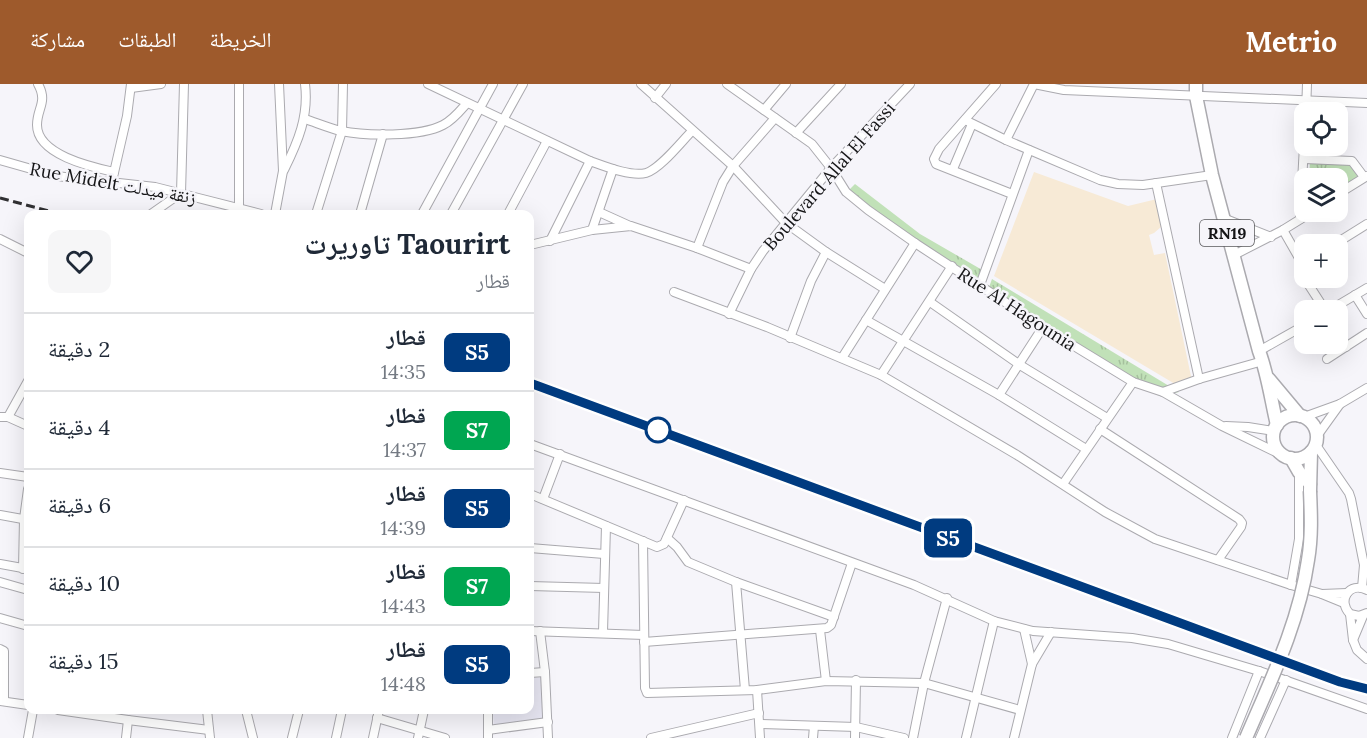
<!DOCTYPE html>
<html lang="ar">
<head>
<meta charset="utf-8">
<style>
	:root { --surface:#fff; --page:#f6f6f7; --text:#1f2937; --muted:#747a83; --line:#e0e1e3; --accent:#9e5a2c }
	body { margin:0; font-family:Lora,"Noto Naskh Arabic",serif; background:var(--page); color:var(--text); direction:rtl; height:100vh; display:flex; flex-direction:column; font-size:22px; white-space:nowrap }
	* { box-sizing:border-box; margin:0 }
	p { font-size:20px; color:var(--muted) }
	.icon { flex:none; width:33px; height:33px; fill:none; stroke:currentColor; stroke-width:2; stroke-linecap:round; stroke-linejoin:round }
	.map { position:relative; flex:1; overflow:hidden; direction:ltr }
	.side { position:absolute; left:24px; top:126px; width:510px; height:504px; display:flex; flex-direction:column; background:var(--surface); border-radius:12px; box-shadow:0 6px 24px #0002; direction:rtl }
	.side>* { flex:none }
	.badge { padding:0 12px; border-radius:9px; font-size:21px; line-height:39px }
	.buttons { position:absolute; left:1294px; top:18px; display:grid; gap:12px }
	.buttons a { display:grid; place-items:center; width:54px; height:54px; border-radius:12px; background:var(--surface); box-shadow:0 6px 24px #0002; font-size:30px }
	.map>.badge { position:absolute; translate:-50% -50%; box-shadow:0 0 0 3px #fff }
	.round { display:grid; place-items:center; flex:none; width:63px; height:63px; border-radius:12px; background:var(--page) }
	.headline { display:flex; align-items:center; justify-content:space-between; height:102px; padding:0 24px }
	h1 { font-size:28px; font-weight:700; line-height:45px }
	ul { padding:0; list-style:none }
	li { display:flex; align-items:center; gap:18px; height:78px; padding:0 24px; border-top:2px solid var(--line) }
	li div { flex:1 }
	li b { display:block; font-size:22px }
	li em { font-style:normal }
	li .badge { min-width:66px; font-weight:700; text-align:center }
	header { display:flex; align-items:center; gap:36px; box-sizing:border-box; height:84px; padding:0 30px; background:var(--accent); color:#fff }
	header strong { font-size:28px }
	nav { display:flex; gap:33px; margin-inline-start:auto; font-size:21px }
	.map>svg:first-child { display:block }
	.education { fill:#f7ead6 }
	.built { fill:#e6e5f1 }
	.park { fill:url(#park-tufts) }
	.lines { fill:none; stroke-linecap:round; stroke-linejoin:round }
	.minor-casing { stroke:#abaaaf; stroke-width:10 }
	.primary-casing { stroke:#abaaaf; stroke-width:15 }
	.minor { stroke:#fff; stroke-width:8 }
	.primary { stroke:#fff; stroke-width:12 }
	.rail { stroke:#303032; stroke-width:3; stroke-dasharray:9 4.5; stroke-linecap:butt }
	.primary-bridge-casing { stroke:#abaaaf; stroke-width:15; stroke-linecap:butt }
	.primary-bridge { stroke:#fff; stroke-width:12 }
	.line-casing { stroke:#fff; stroke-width:14 }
	.line { stroke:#003b80; stroke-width:9 }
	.stop-dot { fill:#fff; stroke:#003b80; stroke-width:3 }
	.labels { text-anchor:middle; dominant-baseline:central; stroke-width:5; stroke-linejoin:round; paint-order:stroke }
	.shield { fill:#f6f5fa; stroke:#58585b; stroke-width:1.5 }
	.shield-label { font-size:16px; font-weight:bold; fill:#151517 }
	.street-label { font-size:18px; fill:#151517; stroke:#f6f5fa }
</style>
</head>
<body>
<header>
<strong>Metrio</strong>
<nav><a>الخريطة</a><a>الطبقات</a><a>مشاركة</a></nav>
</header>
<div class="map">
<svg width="1367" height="654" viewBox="0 0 1367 654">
	<defs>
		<pattern id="park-tufts" width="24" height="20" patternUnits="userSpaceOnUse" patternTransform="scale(1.5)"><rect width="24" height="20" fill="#c1e1b8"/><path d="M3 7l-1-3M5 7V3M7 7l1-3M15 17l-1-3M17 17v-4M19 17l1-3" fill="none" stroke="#a5c09d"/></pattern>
	</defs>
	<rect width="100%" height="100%" fill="#f6f5fa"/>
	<path class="education" d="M1034,88L1128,122L1157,115L1161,143L1154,149L1149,151L1154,171L1165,169L1192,297L1175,300L994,192Z"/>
	<path class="built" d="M548,593L551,635L494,647L493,626H530V594Z"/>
	<g class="park">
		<path d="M1310,77L1351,78L1358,93L1338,105V94H1309Z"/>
		<path d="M855,100L920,150L984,187L979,194L921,160L847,108Z"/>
		<path d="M992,195L1179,308L1163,312L1157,311L988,206Z"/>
	</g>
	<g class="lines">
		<g class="minor-casing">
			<g id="minor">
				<path d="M38,0C48,18 37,24 37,41C37,71 92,83 114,88"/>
				<path d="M428,0L590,77C604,82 631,93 646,89C660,85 681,58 692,47"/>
				<path d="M641,0L733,82L786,139L826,168L885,205"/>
				<path d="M727,0L812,60L831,84L846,108L868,126L915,159L1043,243L1133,298L1163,308L1222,342L1284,372"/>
				<path d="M996,0L939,65L934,75L936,80L1012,110"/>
				<path d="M131,4L161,0"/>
				<path d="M655,14L666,0"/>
				<path d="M764,26L786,0"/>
				<path d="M1306,28L1307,0"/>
				<path d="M305,35C317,39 329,44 341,47C366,52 420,53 443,41C453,36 460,27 467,19"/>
				<path d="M965,36L1006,56L1100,96L1118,100L1143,101L1212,91"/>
				<path d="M796,49L841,0"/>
				<path d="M1006,56L1034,0L1064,6L1367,19"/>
				<path d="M1304,75L1352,77L1364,93"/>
				<path d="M0,76L56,92L155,103L261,130"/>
				<path d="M953,85L972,40"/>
				<path d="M284,86C298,58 309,32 305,0"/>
				<path d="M113,93L127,32L131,0"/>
				<path d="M1156,99L1199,295"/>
				<path d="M1338,110L1367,92"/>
				<path d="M239,124V0"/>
				<path d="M599,128L630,142"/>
				<path d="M151,130L181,109L184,0"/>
				<path d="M275,130L283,87L279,0"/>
				<path d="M316,130L342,47L343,0"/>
				<path d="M360,130L383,50"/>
				<path d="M422,130L493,0"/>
				<path d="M451,130L523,0"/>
				<path d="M508,130L547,57"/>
				<path d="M1223,134L1271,153"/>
				<path d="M1300,135L1305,43"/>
				<path d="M592,146L613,85"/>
				<path d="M1283,146L1303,181L1305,195L1325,226"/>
				<path d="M0,155L28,169"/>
				<path d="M550,157L590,77"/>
				<path d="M1335,160L1367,140"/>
				<path d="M530,161L592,146L631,142L697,164L751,185"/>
				<path d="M697,164L723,98L733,82L775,34"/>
				<path d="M1234,171L1283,146L1312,128"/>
				<path d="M980,201L1029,66"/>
				<path d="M674,208L767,243L881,291L1017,371L1105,428L1155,455L1291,501L1322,510"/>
				<path d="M1355,211L1367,230"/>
				<path d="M930,218L1020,281L1107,334"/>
				<path d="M1330,226L1367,204"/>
				<path d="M729,230L751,185L763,167L831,84L910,0"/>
				<path d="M866,236L999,311L1086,365"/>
				<path d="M1338,249L1346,263"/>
				<path d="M790,254L811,197L826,168"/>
				<path d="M1259,267L1305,241"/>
				<path d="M842,274L915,159"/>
				<path d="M1327,275L1367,249"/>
				<path d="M881,291L952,182"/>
				<path d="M1163,308L1199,295L1263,277"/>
				<path d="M999,311L1043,243"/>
				<path d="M0,333H8L28,342"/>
				<path d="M8,333L28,297"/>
				<path d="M1304,333L1340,320L1367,304"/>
				<path d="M1226,342L1248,343L1274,347"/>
				<path d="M1100,345L1239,435L1242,439L1241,443L1218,476"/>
				<path d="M1317,352L1340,320"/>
				<path d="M530,360L914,501L994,537L1033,547L1132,554L1168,560L1259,587L1367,625"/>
				<path d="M1316,361L1349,409L1351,415L1364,481L1362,504"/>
				<path d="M0,389L28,393"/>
				<path d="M1063,400L1133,298"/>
				<path d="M530,410L657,463L664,460L684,416"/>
				<path d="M543,415L560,370"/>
				<path d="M0,431L28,436"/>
				<path d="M667,454L677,463L688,478L736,498L834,533"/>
				<path d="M643,457L645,604L647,609L757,606L826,597L924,599L1020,626"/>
				<path d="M530,464L604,470"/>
				<path d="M0,480L28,485"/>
				<path d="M23,485L24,435L28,405"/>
				<path d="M0,498L28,506"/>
				<path d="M736,498L745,606"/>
				<path d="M1291,501L1299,455V388"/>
				<path d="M530,502L604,504"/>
				<path d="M1367,506C1349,497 1337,517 1350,530L1359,532L1367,529"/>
				<path d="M1344,519L1322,510L1347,509"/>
				<path d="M1350,530L1353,556L1363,532"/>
				<path d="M0,534L28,542"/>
				<path d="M1024,545L1032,580"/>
				<path d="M820,546L826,597"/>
				<path d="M530,547L644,551"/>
				<path d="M540,547L545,588L548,654"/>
				<path d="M603,548L606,442"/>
				<path d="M1353,556L1357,566L1367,575"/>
				<path d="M644,558L827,544L831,541L852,479"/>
				<path d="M0,565L4,567V617"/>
				<path d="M530,589L545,588"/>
				<path d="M757,606L760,654"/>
				<path d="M0,617L28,621"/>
				<path d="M58,626L128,636L209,646"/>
				<path d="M207,626L210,654"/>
				<path d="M246,626L253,654"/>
				<path d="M377,634L445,654"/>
				<path d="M760,640L856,643L904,654"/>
				<path d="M488,646L548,638"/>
				<path d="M28,654L33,626"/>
				<path d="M126,654L128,636"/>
				<path d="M292,654L299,626"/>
				<path d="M336,654L342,626"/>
				<path d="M373,654L379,626"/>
				<path d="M418,654L424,626"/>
				<path d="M488,654V626"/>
				<path d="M651,654L759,629"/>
				<path d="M813,654L814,642"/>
				<path d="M855,654L856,596"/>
				<path d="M913,654L924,599L947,514"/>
				<path d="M966,654L994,537"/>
				<path d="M1014,654L1032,580L1051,548"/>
				<path d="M1232,654L1259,587"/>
				<path d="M1260,654L1286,596"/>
			</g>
		</g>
		<g class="primary-casing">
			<g id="primary">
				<path d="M1196,0V12L1212,91L1259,267C1268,291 1271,316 1277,341"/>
				<path d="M1269,295L1300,332"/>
				<circle cx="1295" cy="353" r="22"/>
				<path d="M1291,374L1299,388L1310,400"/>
				<path d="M1310,407L1311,368"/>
			</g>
		</g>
		<use href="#minor" class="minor"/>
		<use href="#primary" class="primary"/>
		<g class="rail">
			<path d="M0,114L60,130"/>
			<path d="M530,299L1340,598L1367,605"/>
		</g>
		<g class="primary-bridge-casing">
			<path id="primary-bridge" d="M1246,654C1271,596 1299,539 1308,476C1312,453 1311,430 1310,407"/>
		</g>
		<use href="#primary-bridge" class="primary-bridge"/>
	</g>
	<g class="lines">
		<g class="line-casing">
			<path id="line" d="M530,299L1340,598L1367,605"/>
		</g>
		<use href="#line" class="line"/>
	</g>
	<circle class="stop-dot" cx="658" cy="346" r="12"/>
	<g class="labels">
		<rect class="shield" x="1200" y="136" width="54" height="26" rx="4.5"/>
		<g class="shield-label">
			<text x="1227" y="149">RN19</text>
		</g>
		<g class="street-label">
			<text transform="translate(829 92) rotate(-49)">Boulevard Allal El Fassi</text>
			<text transform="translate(113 99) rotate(10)">Rue Midelt زنقة ميدلت</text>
			<text transform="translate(1017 225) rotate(33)">Rue Al Hagounia</text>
		</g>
	</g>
</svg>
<div class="buttons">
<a><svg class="icon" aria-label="locate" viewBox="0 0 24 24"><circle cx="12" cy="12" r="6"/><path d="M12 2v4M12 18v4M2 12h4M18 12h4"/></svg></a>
<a><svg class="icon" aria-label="layers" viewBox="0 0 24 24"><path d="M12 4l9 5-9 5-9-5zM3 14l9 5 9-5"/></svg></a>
<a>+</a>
<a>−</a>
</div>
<b class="badge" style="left:948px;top:454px;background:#003b80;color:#fff">S5</b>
<section class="side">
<div class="headline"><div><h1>Taourirt تاوريرت</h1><p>قطار</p></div><a class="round"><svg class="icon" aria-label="heart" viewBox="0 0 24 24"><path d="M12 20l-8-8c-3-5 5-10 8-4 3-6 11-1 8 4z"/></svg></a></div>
<ul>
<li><span class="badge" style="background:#003b80;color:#fff">S5</span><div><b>قطار</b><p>14:35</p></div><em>2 دقيقة</em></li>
<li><span class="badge" style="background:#00a651;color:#fff">S7</span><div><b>قطار</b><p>14:37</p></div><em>4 دقيقة</em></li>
<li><span class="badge" style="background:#003b80;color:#fff">S5</span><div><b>قطار</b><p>14:39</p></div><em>6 دقيقة</em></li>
<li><span class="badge" style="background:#00a651;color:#fff">S7</span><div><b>قطار</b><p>14:43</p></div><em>10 دقيقة</em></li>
<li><span class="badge" style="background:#003b80;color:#fff">S5</span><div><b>قطار</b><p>14:48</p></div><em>15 دقيقة</em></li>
</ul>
</section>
</div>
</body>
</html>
